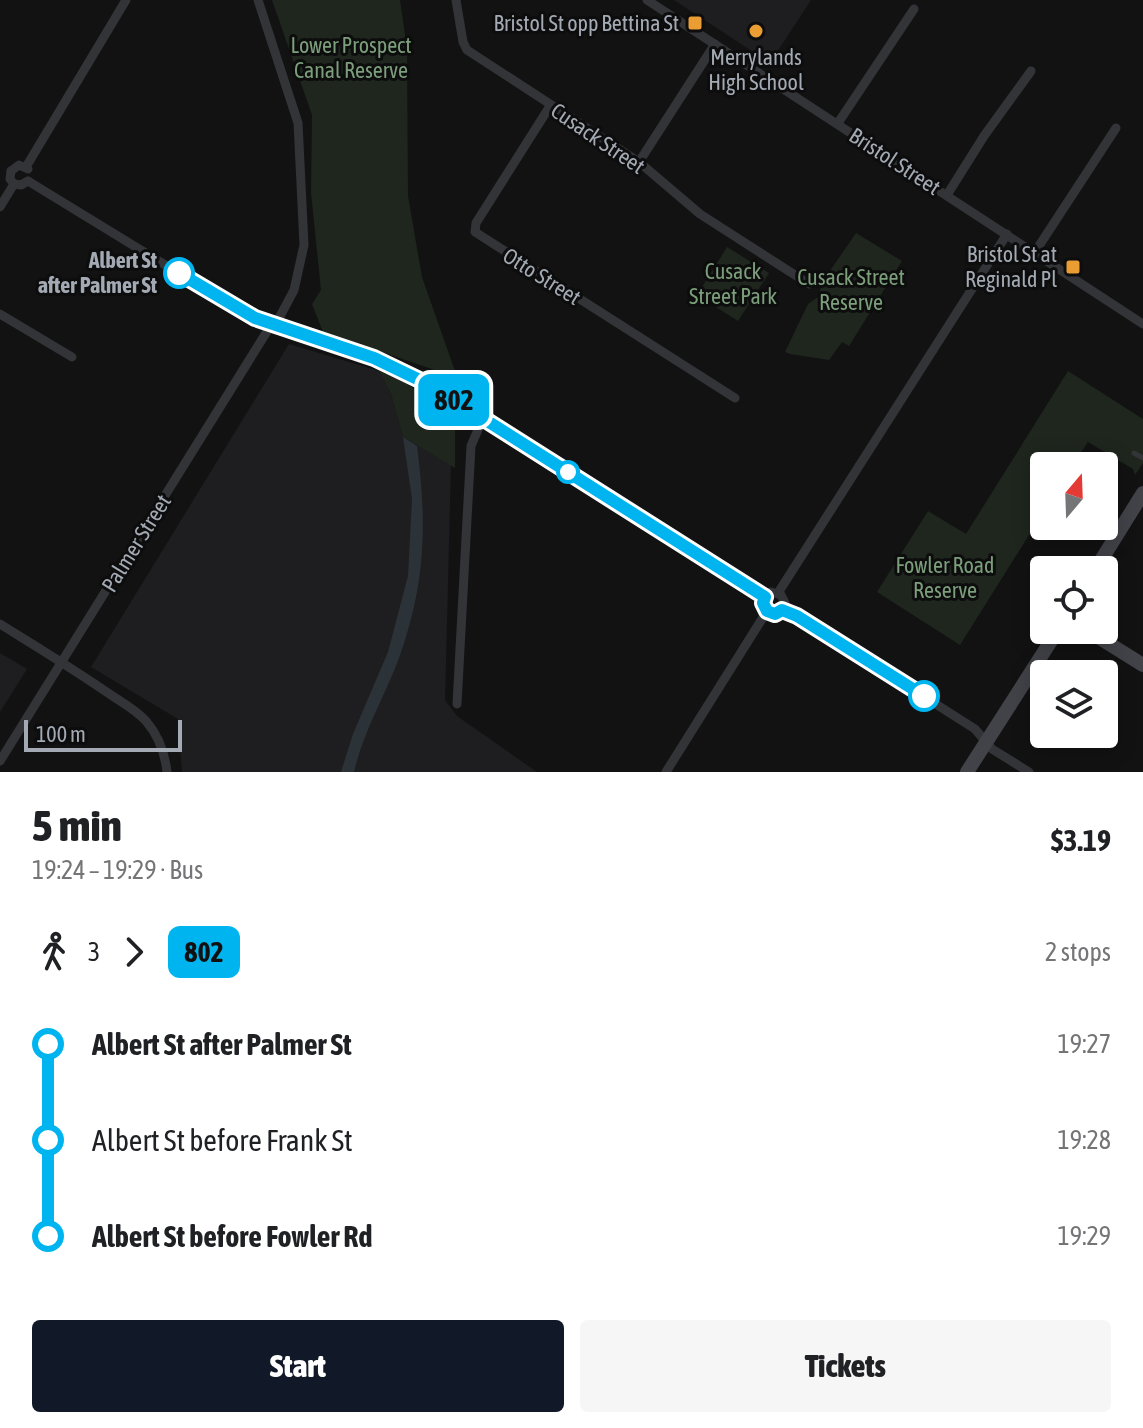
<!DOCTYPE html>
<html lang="en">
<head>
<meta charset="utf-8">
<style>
	:root { --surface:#fff; --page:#f6f6f6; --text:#202124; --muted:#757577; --accent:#111827 }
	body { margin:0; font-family:"Asap Condensed",sans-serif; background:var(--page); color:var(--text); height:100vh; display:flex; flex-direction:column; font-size:30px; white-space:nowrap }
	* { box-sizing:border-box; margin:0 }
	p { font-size:26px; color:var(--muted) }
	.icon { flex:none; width:44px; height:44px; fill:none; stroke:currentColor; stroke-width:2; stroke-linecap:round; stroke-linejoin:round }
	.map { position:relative; height:772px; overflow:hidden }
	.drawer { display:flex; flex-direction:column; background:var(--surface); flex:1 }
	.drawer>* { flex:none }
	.badge { padding:0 16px; border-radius:12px; font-size:28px; line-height:52px }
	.needle { width:52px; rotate:19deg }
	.fabs { position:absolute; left:1030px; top:452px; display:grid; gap:16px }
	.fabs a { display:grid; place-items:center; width:88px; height:88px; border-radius:8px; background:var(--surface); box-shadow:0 4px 20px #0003; font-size:40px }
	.scale { position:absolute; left:24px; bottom:20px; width:158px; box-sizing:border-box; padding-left:8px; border:4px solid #a3aab3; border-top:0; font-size:22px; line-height:28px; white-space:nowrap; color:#a3aab3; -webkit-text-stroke:6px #0d0d0e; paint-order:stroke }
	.map>.badge { position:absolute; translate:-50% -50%; box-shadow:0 0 0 4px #fff }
	.legs { display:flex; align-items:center; gap:12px; height:88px; padding:0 32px; font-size:26px }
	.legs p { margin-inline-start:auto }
	.overview { display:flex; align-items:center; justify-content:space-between; height:136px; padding:0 32px }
	h1 { font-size:44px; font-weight:800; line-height:60px }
	.button { display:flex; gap:16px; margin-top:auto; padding:16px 32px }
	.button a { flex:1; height:92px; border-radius:8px; background:var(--accent); color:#fff; font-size:32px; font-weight:800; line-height:92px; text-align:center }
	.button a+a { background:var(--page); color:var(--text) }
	ul { padding:0 32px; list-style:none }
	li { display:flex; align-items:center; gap:28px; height:96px; font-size:30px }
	li i { display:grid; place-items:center; width:12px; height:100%; margin:0 10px; background:currentColor }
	li i::after { content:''; width:20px; height:20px; margin:-10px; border:6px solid; border-radius:50%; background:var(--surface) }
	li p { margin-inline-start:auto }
	li:first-child i { background:linear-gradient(#0000 50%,currentColor 0) }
	li:last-child i { background:linear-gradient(currentColor 50%,#0000 0) }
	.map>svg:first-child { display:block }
	.built { fill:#1e1e20 }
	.green { fill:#1e261e }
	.water { fill:#2b3338 }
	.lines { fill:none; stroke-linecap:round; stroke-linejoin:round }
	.lane { stroke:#333438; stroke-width:5 }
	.street { stroke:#333438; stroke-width:9 }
	.secondary { stroke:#414348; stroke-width:14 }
	.line-1-casing { stroke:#fff; stroke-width:18 }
	.line-1 { stroke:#00b5ef; stroke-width:12 }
	.poi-dot { fill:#ea9d33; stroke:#0d0d0e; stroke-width:3 }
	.stop-1-dot { fill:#fff; stroke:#00b5ef; stroke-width:4 }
	.labels { text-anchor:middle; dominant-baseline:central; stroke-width:6; stroke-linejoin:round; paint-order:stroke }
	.poi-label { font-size:22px; fill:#a3aab3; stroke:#0d0d0e; text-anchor:end }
	.park-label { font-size:22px; fill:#7c9e7b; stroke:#0d0d0e }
	.street-label { font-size:22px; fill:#a3aab3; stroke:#0d0d0e }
	.stop-label { font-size:22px; font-weight:bold; fill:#a3aab3; stroke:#0d0d0e; text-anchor:end }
</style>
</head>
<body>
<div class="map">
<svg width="1143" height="772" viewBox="0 0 1143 772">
	<rect width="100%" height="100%" fill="#121213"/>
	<g class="built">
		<path d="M674,0H811L770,63Z"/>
		<path d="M289,344L379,371L391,394L403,437L451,465L445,700L457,716L537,772H182L178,719L91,667Z"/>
		<path d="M0,653L27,669L0,712Z"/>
	</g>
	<g class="green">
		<path d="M272,0H400L407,49L408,196L422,277L456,374L455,383L432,369L323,332L312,304L321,290L311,193L312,115Z"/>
		<path d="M856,233L902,261L849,346L842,342L829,360L790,354L785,352L808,304L818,297L823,281Z"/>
		<path d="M727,247L769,273L738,321L697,295Z"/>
		<path d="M379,371L401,380L455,416V468L403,437L391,394Z"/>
		<path d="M1068,371L1143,419V463L1135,475L1133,469L1088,442L1072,466H1044V511L960,645L877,592L928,511L966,534Z"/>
	</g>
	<path class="water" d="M403,437L417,446C427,523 426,583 399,658C385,696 363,732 354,772H341L353,734L388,652L408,576L412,499Z"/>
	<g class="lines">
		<path class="lane" d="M1134,453L1143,458"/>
		<g class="street">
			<path d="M456,0L463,42L467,50L639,162L700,214L809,284"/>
			<path d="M647,0L1143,324"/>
			<path d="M550,106L476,223L475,232L735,398"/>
			<path d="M838,123L914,9"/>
			<path d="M639,162L715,44"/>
			<path d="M26,167L126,0"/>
			<path d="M11,171L19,165L28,169"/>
			<path d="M11,171L10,179L14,184L21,185L28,181"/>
			<path d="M28,181L247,315L271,325L374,358L432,386L765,597"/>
			<path d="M947,195L984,136L1031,71"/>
			<path d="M0,207L14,184"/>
			<path d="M1035,252L1116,128"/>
			<path d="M0,314L72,357"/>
			<path d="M778,593L1007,234"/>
			<path d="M765,597L771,592L781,595L785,603L782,610"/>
			<path d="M782,610L797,616L975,729L992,749L1029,772"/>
			<path d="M0,624C37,647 75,670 111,695C123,703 136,710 146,721C158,735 165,754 167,772"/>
			<path d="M457,704L471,446L483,418"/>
			<path d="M0,761L271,325L279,318L294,290L304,245L298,123L258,0"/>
			<path d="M666,772L767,611"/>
		</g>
		<g class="secondary">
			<path d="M1095,570L1143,493"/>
			<path d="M1087,630L1143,665"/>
			<path d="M967,772L1058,630"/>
		</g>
	</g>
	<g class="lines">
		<g class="line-1-casing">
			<path id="line-1" d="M179,273L255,318L374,358L432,386L765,597L763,603L767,611L775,614L782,610L797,616L924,696"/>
		</g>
		<use href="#line-1" class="line-1"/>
	</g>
	<g class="poi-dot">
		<rect x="687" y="15" width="16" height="16" rx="4"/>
		<circle cx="756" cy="31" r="8"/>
		<rect x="1065" y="259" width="16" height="16" rx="4"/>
	</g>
	<g class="stop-1-dot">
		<circle cx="179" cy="273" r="14"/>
		<circle cx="568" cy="472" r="10"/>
		<circle cx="924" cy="696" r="14"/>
	</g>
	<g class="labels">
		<g class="poi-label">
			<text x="679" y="23">Bristol St opp Bettina St</text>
			<text x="756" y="57" text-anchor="middle">Merrylands<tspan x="756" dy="25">High School</tspan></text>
			<text x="1057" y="254">Bristol St at<tspan x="1057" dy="25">Reginald Pl</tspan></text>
		</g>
		<g class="park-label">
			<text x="351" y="45">Lower Prospect<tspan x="351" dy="25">Canal Reserve</tspan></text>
			<text x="733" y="271">Cusack<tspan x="733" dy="25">Street Park</tspan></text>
			<text x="851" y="277">Cusack Street<tspan x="851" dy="25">Reserve</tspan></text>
			<text x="945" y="565">Fowler Road<tspan x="945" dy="25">Reserve</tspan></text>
		</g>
		<g class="street-label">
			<text transform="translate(598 138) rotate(34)">Cusack Street</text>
			<text transform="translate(895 161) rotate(33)">Bristol Street</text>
			<text transform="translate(542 276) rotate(32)">Otto Street</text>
			<text transform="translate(136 543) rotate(-58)">Palmer Street</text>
		</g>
		<g class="stop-label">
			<text x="157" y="260">Albert St<tspan x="157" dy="25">after Palmer St</tspan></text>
		</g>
	</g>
</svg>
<div class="fabs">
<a><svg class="needle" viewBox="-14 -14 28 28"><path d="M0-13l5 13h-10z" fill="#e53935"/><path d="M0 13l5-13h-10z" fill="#757577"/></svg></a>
<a><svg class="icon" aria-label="locate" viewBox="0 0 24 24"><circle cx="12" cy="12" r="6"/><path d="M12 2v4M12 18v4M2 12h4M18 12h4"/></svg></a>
<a><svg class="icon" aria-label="layers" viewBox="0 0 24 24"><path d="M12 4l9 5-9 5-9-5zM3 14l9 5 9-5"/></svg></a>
</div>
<div class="scale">100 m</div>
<b class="badge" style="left:454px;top:400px;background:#00b5ef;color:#111">802</b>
</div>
<section class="drawer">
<div class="overview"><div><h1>5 min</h1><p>19:24 – 19:29 · Bus</p></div><b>$3.19</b></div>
<div class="legs"><svg class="icon" aria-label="walk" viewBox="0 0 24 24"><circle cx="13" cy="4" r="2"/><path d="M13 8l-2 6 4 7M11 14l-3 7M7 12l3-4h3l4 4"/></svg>3<svg class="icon" aria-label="forward" viewBox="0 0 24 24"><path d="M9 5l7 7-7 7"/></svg><b class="badge" style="background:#00b5ef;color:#111">802</b><p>2 stops</p></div>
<ul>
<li><i style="color:#00b5ef"></i><b>Albert St after Palmer St</b><p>19:27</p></li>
<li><i style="color:#00b5ef"></i><span>Albert St before Frank St</span><p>19:28</p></li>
<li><i style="color:#00b5ef"></i><b>Albert St before Fowler Rd</b><p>19:29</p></li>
</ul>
<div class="button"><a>Start</a><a>Tickets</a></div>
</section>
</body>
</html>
